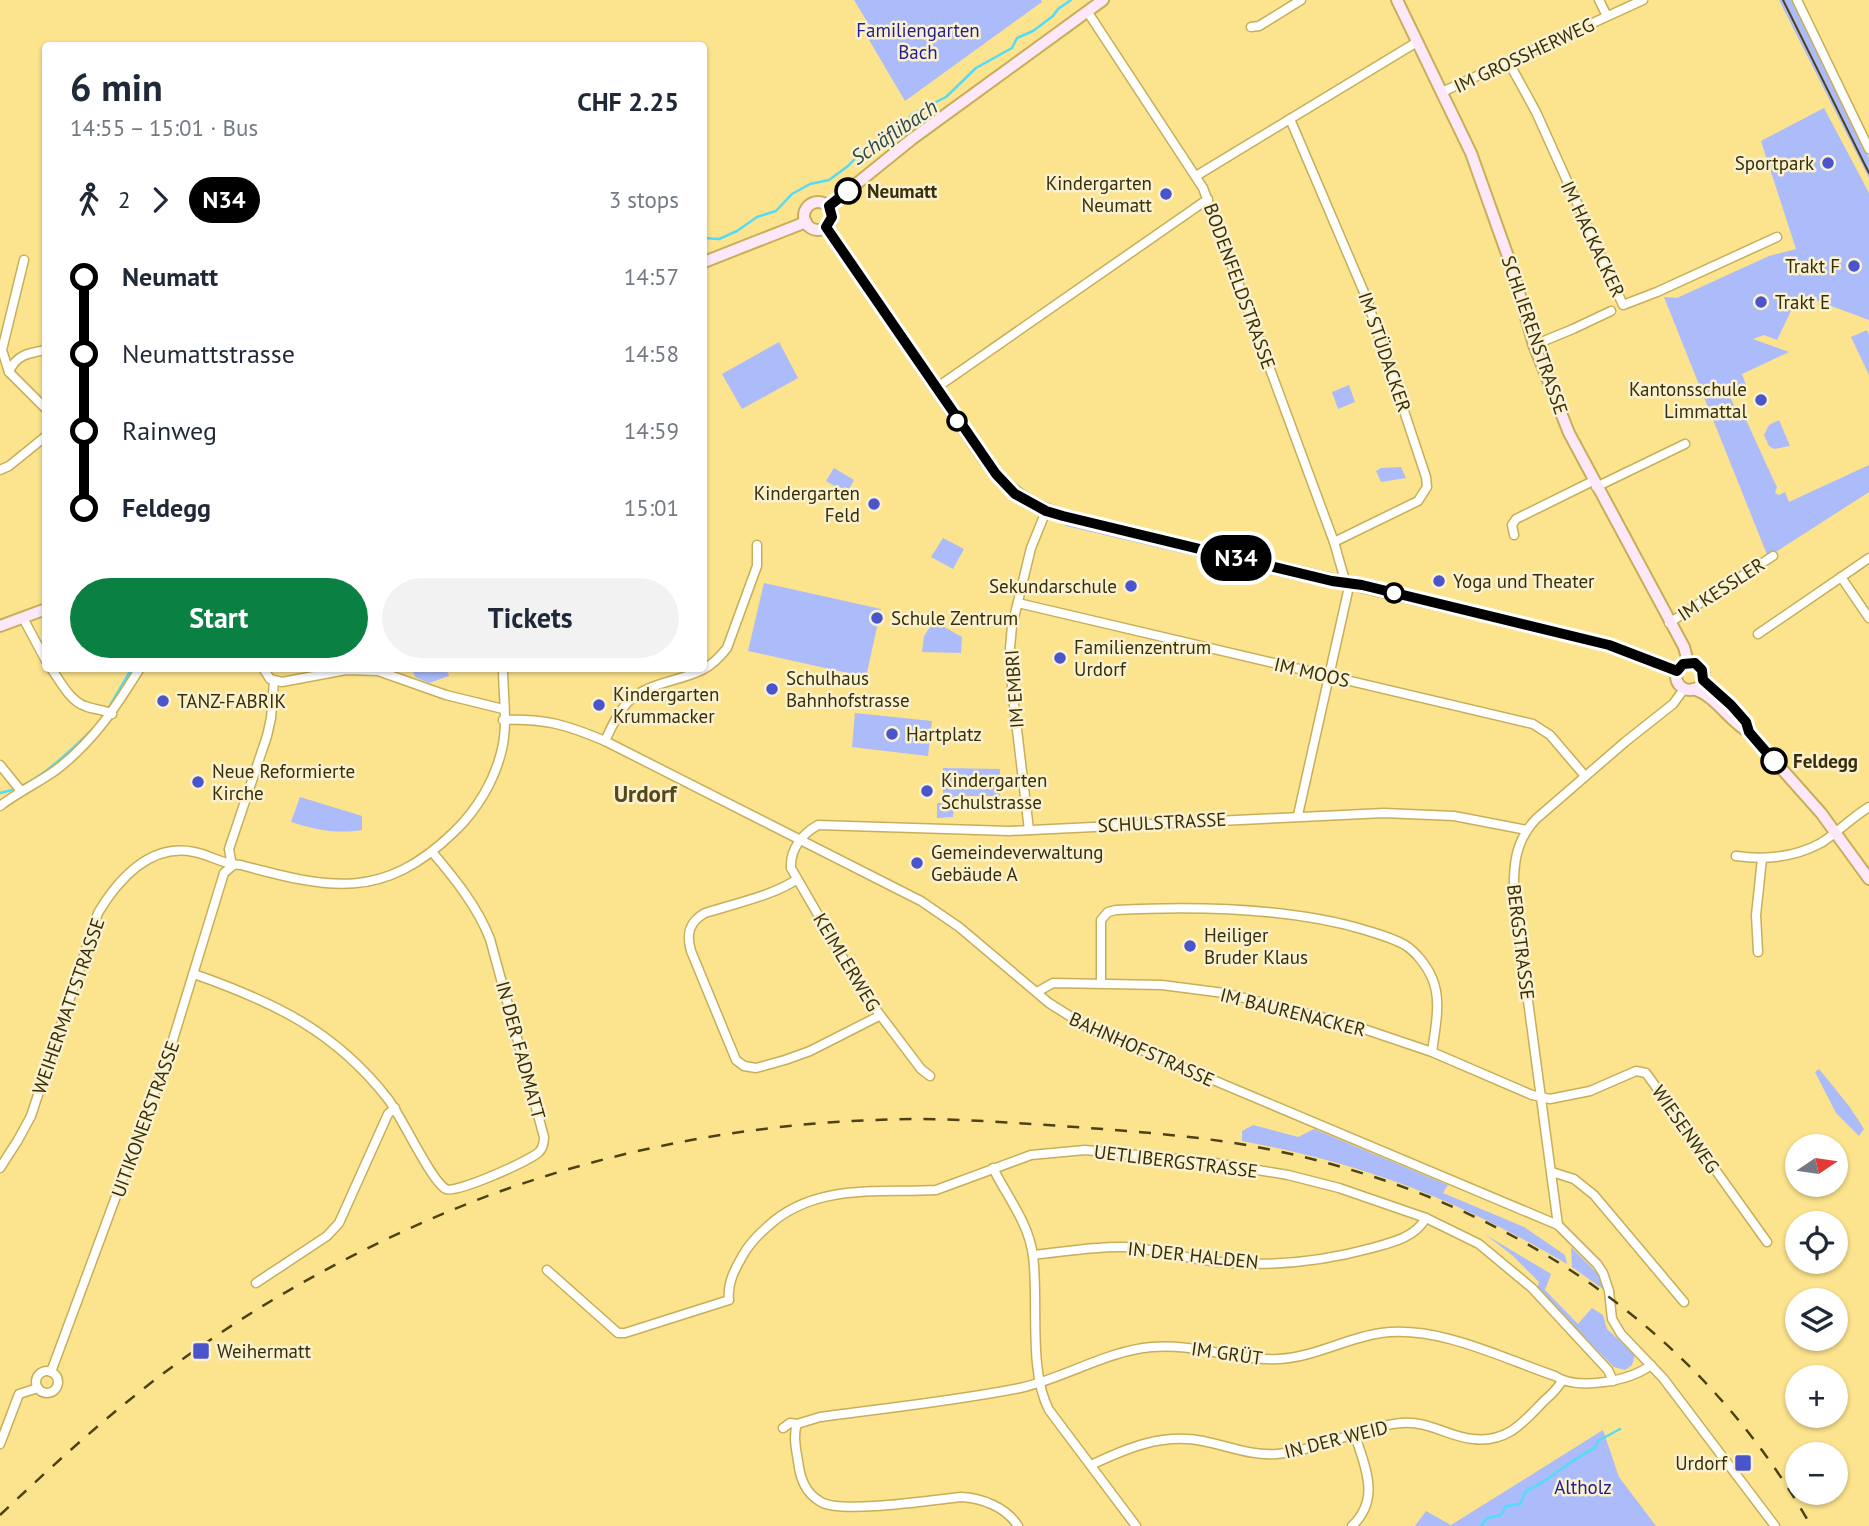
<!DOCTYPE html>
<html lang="en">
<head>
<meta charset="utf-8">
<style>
	:root { --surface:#fff; --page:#f2f2f3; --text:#1f2937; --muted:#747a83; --accent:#0b8043 }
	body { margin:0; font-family:"PT Sans",sans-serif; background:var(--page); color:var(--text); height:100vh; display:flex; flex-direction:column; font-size:26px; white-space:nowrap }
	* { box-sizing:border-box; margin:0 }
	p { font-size:23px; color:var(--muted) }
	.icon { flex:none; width:38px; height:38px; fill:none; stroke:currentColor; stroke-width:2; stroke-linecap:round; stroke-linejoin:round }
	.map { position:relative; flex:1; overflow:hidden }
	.side { position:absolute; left:42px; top:42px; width:665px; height:630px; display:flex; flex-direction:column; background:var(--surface); border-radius:7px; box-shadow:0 2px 5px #0004 }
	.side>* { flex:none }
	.badge { padding:0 14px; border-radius:23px; font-size:24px; line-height:46px }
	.needle { width:46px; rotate:77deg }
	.controls { position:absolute; left:1785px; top:1134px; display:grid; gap:14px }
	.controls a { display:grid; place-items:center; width:63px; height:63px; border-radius:50%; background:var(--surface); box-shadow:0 2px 5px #0004; font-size:35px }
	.map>.badge { position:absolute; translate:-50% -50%; box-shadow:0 0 0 4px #fff }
	.legs { display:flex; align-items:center; gap:10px; height:77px; padding:0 28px; font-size:23px }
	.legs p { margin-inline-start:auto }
	.headline { display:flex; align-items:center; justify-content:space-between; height:119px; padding:0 28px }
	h1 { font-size:38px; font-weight:700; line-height:52px }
	.action { display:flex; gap:14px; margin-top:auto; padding:14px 28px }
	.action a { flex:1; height:80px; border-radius:42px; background:var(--accent); color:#fff; font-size:28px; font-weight:700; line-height:80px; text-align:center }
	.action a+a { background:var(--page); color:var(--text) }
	ul { padding:0 28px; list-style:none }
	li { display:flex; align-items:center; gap:24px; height:77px; font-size:26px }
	li i { display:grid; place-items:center; width:10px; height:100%; margin:0 9px; background:currentColor }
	li i::after { content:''; width:18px; height:18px; margin:-9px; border:5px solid; border-radius:50%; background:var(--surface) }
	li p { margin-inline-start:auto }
	li:first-child i { background:linear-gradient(#0000 50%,currentColor 0) }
	li:last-child i { background:linear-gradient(currentColor 50%,#0000 0) }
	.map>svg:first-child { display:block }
	.green { fill:#acbbf9 }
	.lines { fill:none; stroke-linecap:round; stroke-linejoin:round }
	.stream { stroke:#53dbf7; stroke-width:2.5 }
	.street-casing { stroke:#c7af59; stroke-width:11 }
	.secondary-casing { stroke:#c7af59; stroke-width:14 }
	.street { stroke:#fff; stroke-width:8 }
	.secondary { stroke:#fde8f9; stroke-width:10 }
	.tram { stroke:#4d4216; stroke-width:2 }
	.rail { stroke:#4d4216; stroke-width:2.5; stroke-dasharray:12 12; stroke-linecap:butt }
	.line-1-casing { stroke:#fff; stroke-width:16 }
	.line-1 { stroke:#000; stroke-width:10 }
	.poi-dot { fill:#4a55cb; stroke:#faf1d0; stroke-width:2.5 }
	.stop-1-dot { fill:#fff; stroke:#000; stroke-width:3.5 }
	.labels { text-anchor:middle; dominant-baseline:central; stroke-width:5; stroke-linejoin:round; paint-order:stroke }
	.park-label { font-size:19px; fill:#241d94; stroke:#faf1d0 }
	.street-label { font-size:19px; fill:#382e08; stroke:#faf1d0 }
	.poi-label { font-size:19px; fill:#382e08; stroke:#faf1d0; text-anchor:start }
	.stop-label { font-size:19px; font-weight:bold; fill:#382e08; stroke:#faf1d0; text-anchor:start }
	.water-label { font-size:21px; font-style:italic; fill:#2c4950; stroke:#faf1d0 }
	.quarter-label { font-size:23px; font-weight:bold; fill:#54481a; stroke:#faf1d0 }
</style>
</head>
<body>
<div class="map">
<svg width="1869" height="1526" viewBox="0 0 1869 1526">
	<rect width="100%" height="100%" fill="#fce38d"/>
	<g class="green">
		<path d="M854,0H1041L1042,2L905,101L865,33L871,28Z"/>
		<path d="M1779,0H1792L1869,158V178Z"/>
		<path d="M1824,108L1869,193V320L1799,294L1777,340L1764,335L1753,339L1789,352L1742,374L1747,388L1730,396L1734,406L1732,411L1737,413L1742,411L1773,479L1777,487L1775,493L1779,495L1785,492L1789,502L1869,465V492L1768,557L1664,297L1677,298L1769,256L1796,249L1761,141Z"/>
		<path d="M1867,330L1869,335V375L1851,337Z"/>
		<path d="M779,342L798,378L742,409L722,374Z"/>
		<path d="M1349,385L1355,402L1338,409L1332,392Z"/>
		<path d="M1779,420L1790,446L1774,449L1769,446L1764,435L1769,425Z"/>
		<path d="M1401,467L1406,478L1381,482L1376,471L1381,468Z"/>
		<path d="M834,468L854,480L847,493L826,481Z"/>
		<path d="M1063,524L1269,572L1316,585L1066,526Z"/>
		<path d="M943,538L964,549L953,569L931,557Z"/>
		<path d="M764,583L881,609L866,677L748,651Z"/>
		<path d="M937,623L962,637L961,653L922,652L924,636L932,624Z"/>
		<path d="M412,669H447L449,676L429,683L415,677Z"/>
		<path d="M855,713L932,721L928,756L852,747Z"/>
		<path d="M943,768L1000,769V796H955L953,817L937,818V803H943Z"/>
		<path d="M300,797L362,816V830C336,834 316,830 291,822Z"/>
		<path d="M1819,1069L1849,1106L1864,1129L1859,1136L1836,1113L1815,1072Z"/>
		<path d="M1253,1125L1298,1137L1314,1129L1448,1185L1443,1193L1524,1227L1565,1255L1567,1264C1458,1200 1366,1164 1242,1141V1131Z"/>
		<path d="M1486,1235L1551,1274L1545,1290L1578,1324L1592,1308L1603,1315L1607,1329L1635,1355L1632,1365L1625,1370L1614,1367L1537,1289L1539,1282L1512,1255Z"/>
		<path d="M1571,1247L1598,1274L1603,1289L1572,1267Z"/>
		<path d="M1603,1430L1619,1477L1656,1526H1415L1426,1511L1451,1525Z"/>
	</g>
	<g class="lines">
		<g class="stream">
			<path d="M704,238L719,239L737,231L757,217L776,211L792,194L810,184L829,180L848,166L865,148L890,139L903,127L912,114L946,97L976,68L1012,48L1017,38L1033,31L1053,16L1058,9L1071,0"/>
			<path d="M108,709L132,668"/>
			<path d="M0,793C36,787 68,752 94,728"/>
			<path d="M1481,1526L1487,1518L1501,1515L1506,1506L1520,1504L1526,1491C1552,1480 1569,1460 1595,1448L1598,1441L1620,1429"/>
		</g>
		<g class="street-casing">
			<g id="street">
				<path d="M1599,0L1607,16"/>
				<path d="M1797,0L1869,149"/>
				<path d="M1087,11L1203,188L1334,542L1348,591L1298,815"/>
				<path d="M1251,27L1259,26L1301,0"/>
				<path d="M1508,61L1536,112L1623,305L1657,292L1777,237"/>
				<path d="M1442,92L1643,0"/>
				<path d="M1290,119L1366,297L1426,477L1427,487L1418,501L1334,542"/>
				<path d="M1196,176L1417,42"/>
				<path d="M24,260L2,350L9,372L46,409"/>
				<path d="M1534,345L1573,329L1611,311"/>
				<path d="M9,372C16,355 28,353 46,350"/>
				<path d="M936,388L1208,199"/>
				<path d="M0,470L9,466L46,436"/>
				<path d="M1596,487L1685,444"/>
				<path d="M1514,535L1512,525L1516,519L1593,481"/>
				<path d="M1841,577L1869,618"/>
				<path d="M1018,603L1533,724L1550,735L1585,776"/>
				<path d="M23,618L46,661"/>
				<path d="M1669,623L1773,556"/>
				<path d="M1758,634L1869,558"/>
				<path d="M51,668C60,681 70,701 85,706C94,710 103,709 112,714"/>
				<path d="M263,668L270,679L282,682L346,670L378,671L446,695L503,709"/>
				<path d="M503,720C545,718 567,725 605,741L921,901L959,927L1049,1003L1087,1027L1558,1225L1597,1264L1603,1273L1609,1291L1612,1319L1621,1334L1663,1378L1775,1526"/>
				<path d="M605,741C611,728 617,714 627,703C647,682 678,682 702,670C712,665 720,657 727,648L757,566V545"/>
				<path d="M0,765L21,791"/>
				<path d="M0,806C18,792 38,783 56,770C93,742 116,707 140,668"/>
				<path d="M1029,830L1012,688L1010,648L1012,626L1031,548L1046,511"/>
				<path d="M1736,856C1764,860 1795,857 1821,843C1837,833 1851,818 1869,807"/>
				<path d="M232,866L229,849L267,736L271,718L274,681"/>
				<path d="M797,879C778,894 730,905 705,913C689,922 686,934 691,951L736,1060L744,1066L756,1068L785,1060L810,1051L879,1016"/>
				<path d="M1758,952L1756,915L1762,859"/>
				<path d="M194,974C274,1002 335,1031 388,1099C402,1117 431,1181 446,1189C456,1194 529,1161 539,1152C543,1148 544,1143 544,1137L490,939C477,906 455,879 433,853"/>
				<path d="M1101,983V920L1108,912L1116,910C1196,906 1288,907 1365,930C1378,934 1393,938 1405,945C1416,952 1427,966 1432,978C1442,1000 1435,1029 1432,1052"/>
				<path d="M1037,992L1053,983L1162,985L1224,993L1349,1024L1432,1052L1532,1095L1550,1099L1590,1091L1636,1071L1646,1073L1767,1242"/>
				<path d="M930,1076L921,1069L862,991L791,868C790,849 802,834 818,825L1009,831L1384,813L1454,816L1527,830"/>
				<path d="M0,1168L18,1140L31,1116L98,913C118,880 150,843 194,852C211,855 223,865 241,865C329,889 383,901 454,832C477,810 495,780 502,749C508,724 503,694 503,668"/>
				<path d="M993,1168C1007,1197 1029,1223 1033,1256C1039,1301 1028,1370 1049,1410L1136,1526"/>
				<path d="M1552,1172L1574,1179L1594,1195L1684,1302"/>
				<path d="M1558,1225L1514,896C1513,866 1515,841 1536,819L1625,742L1673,704L1684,689"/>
				<path d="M1033,1255C1064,1252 1093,1246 1124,1247C1151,1248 1176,1256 1203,1260C1260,1268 1317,1263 1372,1248C1394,1242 1415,1237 1426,1218"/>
				<path d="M547,1270L618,1333H625L729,1300C727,1283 735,1269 743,1255C749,1244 758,1235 767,1227C814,1183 877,1193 936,1190L1031,1155L1085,1150L1209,1162L1288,1175L1339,1188L1426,1218L1479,1244L1532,1288L1608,1370L1613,1381"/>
				<path d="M256,1283L327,1236L339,1223L388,1114L395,1108"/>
				<circle cx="47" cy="1382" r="11"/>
				<path d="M51,1372L168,1056L224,873L232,866"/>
				<path d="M797,1424C793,1435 796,1449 798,1461C800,1478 805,1493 821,1502C841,1514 933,1500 961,1497C982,1498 1006,1507 1018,1526"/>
				<path d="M783,1428L790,1423L797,1424L820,1417C887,1408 955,1401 1020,1388C1065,1378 1106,1351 1152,1347C1195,1343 1235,1361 1279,1359C1315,1357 1346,1338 1381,1333C1438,1325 1502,1358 1555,1376C1578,1391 1630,1381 1651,1365"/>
				<path d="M0,1444L19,1394L38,1388"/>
				<path d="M1091,1465C1127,1448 1162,1433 1203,1441C1228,1446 1251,1456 1277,1454C1320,1450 1360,1427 1401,1423C1428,1420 1448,1437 1473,1439C1508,1443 1523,1422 1545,1400C1552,1394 1557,1389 1562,1381"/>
				<path d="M1352,1526C1381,1498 1365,1468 1355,1435"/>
			</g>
		</g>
		<g class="secondary-casing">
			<g id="secondary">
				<path d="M1397,0L1471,153L1511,265L1534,345L1569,433L1684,647L1688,662"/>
				<circle cx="818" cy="216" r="14"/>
				<path d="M829,206L912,139L1103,0"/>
				<path d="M826,227L984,459C1014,499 1042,511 1090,523L1585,639L1609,645L1677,671"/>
				<path d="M704,262L806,222"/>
				<path d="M0,626L46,609"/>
				<circle cx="1690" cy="676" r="14"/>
				<path d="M1703,680C1719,697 1742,708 1749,732L1821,813L1869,879"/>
				<path d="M1693,689C1717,696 1728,721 1749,732"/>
			</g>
		</g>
		<use href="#street" class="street"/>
		<use href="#secondary" class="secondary"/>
		<path class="tram" d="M1783,0L1869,173"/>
		<path class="rail" d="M0,1515C50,1468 101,1421 156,1379C246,1310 348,1253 452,1210C585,1155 732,1125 876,1120C938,1117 1000,1122 1062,1126C1127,1131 1193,1135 1257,1147C1490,1191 1693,1317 1811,1526"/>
	</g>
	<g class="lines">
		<g class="line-1-casing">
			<path id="line-1" d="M848,191L829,206L832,217L826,227L996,474L1015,494L1046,511L1063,516L1332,581L1362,585L1609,645L1677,671L1683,664L1695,663L1702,670L1703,680L1731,705L1746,722L1749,732L1774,761"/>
		</g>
		<use href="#line-1" class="line-1"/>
	</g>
	<g class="poi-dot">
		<circle cx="1828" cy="163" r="7"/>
		<circle cx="1166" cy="194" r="7"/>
		<circle cx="1854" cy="266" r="7"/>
		<circle cx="1761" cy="302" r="7"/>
		<circle cx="1761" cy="400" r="7"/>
		<circle cx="874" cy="504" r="7"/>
		<circle cx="1439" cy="581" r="7"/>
		<circle cx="1131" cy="586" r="7"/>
		<circle cx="877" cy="618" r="7"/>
		<circle cx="1060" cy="658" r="7"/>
		<circle cx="772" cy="689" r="7"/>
		<circle cx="163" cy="701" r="7"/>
		<circle cx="599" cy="705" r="7"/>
		<circle cx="892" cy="734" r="7"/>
		<circle cx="198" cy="782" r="7"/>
		<circle cx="927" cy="791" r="7"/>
		<circle cx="917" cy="863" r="7"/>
		<circle cx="1190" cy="946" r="7"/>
		<rect x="192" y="1342" width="18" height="18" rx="3.5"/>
		<rect x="1734" y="1454" width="18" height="18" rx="3.5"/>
	</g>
	<g class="stop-1-dot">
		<circle cx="848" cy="191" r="12"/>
		<circle cx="957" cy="421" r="9"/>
		<circle cx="1394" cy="593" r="9"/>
		<circle cx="1774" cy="761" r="12"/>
	</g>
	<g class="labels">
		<g class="park-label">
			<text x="918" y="30">Familiengarten<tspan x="918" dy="22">Bach</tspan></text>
			<text x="1583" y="1487">Altholz</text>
		</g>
		<g class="street-label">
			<text transform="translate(1524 55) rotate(-25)">IM GROSSHERWEG</text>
			<text transform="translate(1593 239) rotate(65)">IM HACKACKER</text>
			<text transform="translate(1240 286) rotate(70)">BODENFELDSTRASSE</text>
			<text transform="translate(1535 335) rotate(71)">SCHLIERENSTRASSE</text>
			<text transform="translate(1385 352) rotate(71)">IM STÜDACKER</text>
			<text transform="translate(1721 589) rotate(-33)">IM KESSLER</text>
			<text transform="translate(1312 672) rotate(13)">IM MOOS</text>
			<text transform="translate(1014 689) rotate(-94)">IM EMBRI</text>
			<text transform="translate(1162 822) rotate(-3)">SCHULSTRASSE</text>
			<text transform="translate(1521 942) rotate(83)">BERGSTRASSE</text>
			<text transform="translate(847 962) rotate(59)">KEIMLERWEG</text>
			<text transform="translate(68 1006) rotate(-71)">WEIHERMATTSTRASSE</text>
			<text transform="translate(1293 1012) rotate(14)">IM BAURENACKER</text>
			<text transform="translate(1142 1049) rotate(24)">BAHNHOFSTRASSE</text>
			<text transform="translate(521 1050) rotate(75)">IN DER FADMATT</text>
			<text transform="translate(145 1119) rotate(-70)">UITIKONERSTRASSE</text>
			<text transform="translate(1686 1129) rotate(55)">WIESENWEG</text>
			<text transform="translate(1176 1161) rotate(7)">UETLIBERGSTRASSE</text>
			<text transform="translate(1193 1255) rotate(6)">IN DER HALDEN</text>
			<text transform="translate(1227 1353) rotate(8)">IM GRÜT</text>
			<text transform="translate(1336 1439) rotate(-14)">IN DER WEID</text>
		</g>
		<g class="poi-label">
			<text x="1814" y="163" text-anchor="end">Sportpark</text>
			<text x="1152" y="183" text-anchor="end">Kindergarten<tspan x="1152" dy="22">Neumatt</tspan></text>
			<text x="1840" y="266" text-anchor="end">Trakt F</text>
			<text x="1775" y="302">Trakt E</text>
			<text x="1747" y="389" text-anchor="end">Kantonsschule<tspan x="1747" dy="22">Limmattal</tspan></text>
			<text x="860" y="493" text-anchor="end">Kindergarten<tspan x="860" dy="22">Feld</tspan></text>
			<text x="1453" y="581">Yoga und Theater</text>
			<text x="1117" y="586" text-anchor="end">Sekundarschule</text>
			<text x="891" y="618">Schule Zentrum</text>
			<text x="1074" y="647">Familienzentrum<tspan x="1074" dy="22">Urdorf</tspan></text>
			<text x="786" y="678">Schulhaus<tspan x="786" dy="22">Bahnhofstrasse</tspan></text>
			<text x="613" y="694">Kindergarten<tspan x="613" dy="22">Krummacker</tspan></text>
			<text x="177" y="701">TANZ-FABRIK</text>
			<text x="906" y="734">Hartplatz</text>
			<text x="212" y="771">Neue Reformierte<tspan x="212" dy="22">Kirche</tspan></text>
			<text x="941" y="780">Kindergarten<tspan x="941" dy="22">Schulstrasse</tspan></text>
			<text x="931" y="852">Gemeindeverwaltung<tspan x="931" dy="22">Gebäude A</tspan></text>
			<text x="1204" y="935">Heiliger<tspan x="1204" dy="22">Bruder Klaus</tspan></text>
			<text x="217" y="1351">Weihermatt</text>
			<text x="1727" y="1463" text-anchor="end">Urdorf</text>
		</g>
		<g class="stop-label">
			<text x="867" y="191">Neumatt</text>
			<text x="1793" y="761">Feldegg</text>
		</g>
		<g class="water-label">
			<text transform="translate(894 132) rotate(-34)">Schäflibach</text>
		</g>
		<g class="quarter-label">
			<text x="645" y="793">Urdorf</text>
		</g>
	</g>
</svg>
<div class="controls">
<a><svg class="needle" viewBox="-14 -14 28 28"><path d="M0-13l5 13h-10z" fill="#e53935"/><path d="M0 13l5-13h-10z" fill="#747a83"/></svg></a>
<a><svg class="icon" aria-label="locate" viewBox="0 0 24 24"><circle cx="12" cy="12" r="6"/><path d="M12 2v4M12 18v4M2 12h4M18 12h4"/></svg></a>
<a><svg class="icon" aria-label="layers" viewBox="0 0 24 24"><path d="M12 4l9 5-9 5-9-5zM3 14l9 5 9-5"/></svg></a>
<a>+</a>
<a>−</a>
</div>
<b class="badge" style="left:1236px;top:558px;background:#000;color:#fff">N34</b>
<section class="side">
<div class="headline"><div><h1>6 min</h1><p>14:55 – 15:01 · Bus</p></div><b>CHF 2.25</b></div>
<div class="legs"><svg class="icon" aria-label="walk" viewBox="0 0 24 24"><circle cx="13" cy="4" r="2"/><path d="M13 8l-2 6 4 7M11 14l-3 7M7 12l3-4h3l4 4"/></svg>2<svg class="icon" aria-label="forward" viewBox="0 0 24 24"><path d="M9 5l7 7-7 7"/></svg><b class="badge" style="background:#000;color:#fff">N34</b><p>3 stops</p></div>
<ul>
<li><i style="color:#000"></i><b>Neumatt</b><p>14:57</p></li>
<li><i style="color:#000"></i><span>Neumattstrasse</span><p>14:58</p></li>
<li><i style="color:#000"></i><span>Rainweg</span><p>14:59</p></li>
<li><i style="color:#000"></i><b>Feldegg</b><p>15:01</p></li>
</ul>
<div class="action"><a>Start</a><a>Tickets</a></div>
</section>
</div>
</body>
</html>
